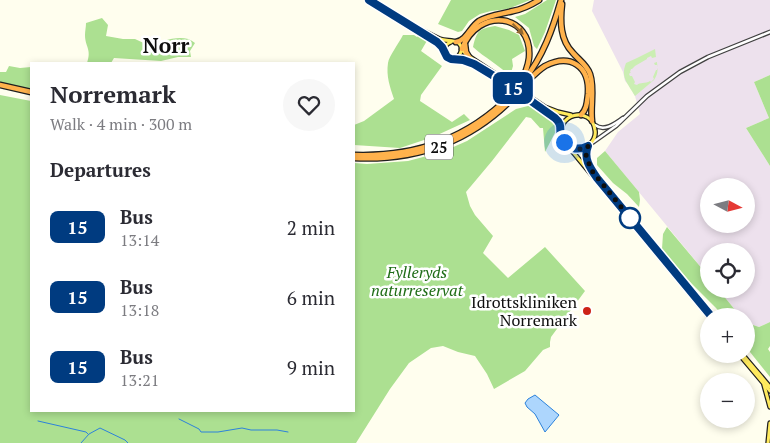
<!DOCTYPE html>
<html lang="en">
<head>
<meta charset="utf-8">
<style>
	:root { --surface:#fff; --page:#f7f7f7; --text:#2b2b33; --muted:#7c7c81 }
	body { margin:0; font-family:"PT Serif",serif; background:var(--page); color:var(--text); height:100vh; display:flex; flex-direction:column; font-size:19px; white-space:nowrap }
	* { box-sizing:border-box; margin:0 }
	p { font-size:16px; color:var(--muted) }
	.icon { flex:none; width:28px; height:28px; fill:none; stroke:currentColor; stroke-width:2; stroke-linecap:round; stroke-linejoin:round }
	.map { position:relative; flex:1; overflow:hidden }
	.side { position:absolute; left:30px; top:62px; width:325px; height:350px; display:flex; flex-direction:column; background:var(--surface); border-radius:0px; box-shadow:0 2px 8px #0003 }
	.side>* { flex:none }
	.badge { padding:0 10px; border-radius:8px; font-size:18px; line-height:32px }
	.needle { width:32px; rotate:97deg }
	.fabs { position:absolute; left:700px; top:178px; display:grid; gap:10px }
	.fabs a { display:grid; place-items:center; width:55px; height:55px; border-radius:50%; background:var(--surface); box-shadow:0 2px 8px #0003; font-size:25px }
	.you { position:absolute; width:25px; height:25px; margin:-12px; border:4px solid #fff; border-radius:50%; background:#1a73e8; box-shadow:0 0 0 8px #1a73e833 }
	.map>.badge { position:absolute; translate:-50% -50%; box-shadow:0 0 0 2px #fff }
	h2 { padding:0 20px; font-size:19px; line-height:45px }
	.round { display:grid; place-items:center; flex:none; width:52px; height:52px; border-radius:26px; background:var(--page) }
	.summary { display:flex; align-items:center; justify-content:space-between; height:85px; padding:0 20px }
	h1 { font-size:24px; font-weight:700; line-height:38px }
	ul { padding:0; list-style:none }
	li { display:flex; align-items:center; gap:15px; height:70px; padding:0 20px }
	li div { flex:1 }
	li b { display:block; font-size:19px }
	li em { font-style:normal }
	li .badge { min-width:55px; font-weight:700; text-align:center }
	.map>svg:first-child { display:block }
	.industrial { fill:#ede1ed; fill-rule:evenodd }
	.green { fill:#cbeeb3 }
	.forest { fill:#ace091 }
	.water { fill:#add6fd; stroke:#2c82db }
	.lines { fill:none; stroke-linecap:round; stroke-linejoin:round }
	.stream { stroke:#2c82db; stroke-width:1 }
	.minor-casing { stroke:#414141; stroke-width:5 }
	.major-casing { stroke:#1f1f1f; stroke-width:5.5 }
	.highway-casing { stroke:#1f1f1f; stroke-width:7 }
	.minor { stroke:#fff; stroke-width:2.5 }
	.major { stroke:#ffea5e; stroke-width:3 }
	.highway { stroke:#ffb24c; stroke-width:4.5 }
	.highway-bridge-casing { stroke:#1f1f1f; stroke-width:7; stroke-linecap:butt }
	.highway-bridge { stroke:#ffb24c; stroke-width:4.5 }
	.oneway { fill:#936830 }
	.line-casing { stroke:#fff; stroke-width:11 }
	.line { stroke:#003b80; stroke-width:8 }
	.walk { stroke:#0e0e0e; stroke-width:5; stroke-dasharray:0 9 }
	.stop-dot { fill:#fff; stroke:#003b80; stroke-width:2.5 }
	.poi-dot { fill:#cd2317; stroke:#fff; stroke-width:2 }
	.labels { text-anchor:middle; dominant-baseline:central; stroke-width:5; stroke-linejoin:round; paint-order:stroke }
	.shield { fill:#fff; stroke:#565656; stroke-width:1 }
	.shield-label { font-size:15px; font-weight:bold; fill:#0e0e0e }
	.park-label { font-size:16px; font-style:italic; fill:#1f6d17; stroke:#fff }
	.poi-label { font-size:16px; fill:#0e0e0e; stroke:#fff; text-anchor:end }
	.district-label { font-size:21px; font-weight:bold; fill:#0e0e0e; stroke:#fff }
</style>
</head>
<body>
<div class="map">
<svg width="770" height="443" viewBox="0 0 770 443">
	<rect width="100%" height="100%" fill="#fffeee"/>
	<path class="industrial" d="M594,0H770V75L754,82L769,118L746,128L770,166V322L759,327L750,324L746,322V316H740L718,289H746V251H709V277L605,151L618,132L640,114L635,96L628,84L625,81L623,72L592,11ZM709,186H746V224H709Z"/>
	<path class="green" d="M655,49L656,57L652,58L651,56L647,58V59L635,66L632,69H631L630,72H631L629,74L630,76H632L635,82L634,84L637,85C640,82 645,84 650,81L651,82L654,79L653,77L656,70H658L657,65H655L654,63L657,62V63C658,70 658,74 654,80L635,96C628,83 620,78 626,63L637,58Z"/>
	<g class="forest">
		<path d="M451,0H530L508,9L491,11L480,14L469,21L462,31L458,32L438,24Z"/>
		<path d="M547,0H556L545,32L537,49L534,46L529,28L515,17L525,14Z"/>
		<path d="M102,18L108,25L106,36L123,39H135L148,45C162,42 183,32 195,43L190,51L191,57H178L161,61L114,58L111,63L113,64H59L67,63H87C92,49 85,47 85,35C85,31 86,27 86,23Z"/>
		<path d="M495,26L509,30L519,35L525,51L512,59L513,66L510,76C499,65 485,58 473,47C477,30 479,29 495,26Z"/>
		<path d="M419,34L428,39L421,51L442,66L421,95L420,101L452,122L464,114L470,120L433,137L400,148L354,145V125L364,121L394,99C390,87 386,76 388,63C389,56 399,43 403,35H414L417,37Z"/>
		<path d="M9,66L20,68L31,67V89L0,83V72H6Z"/>
		<path d="M770,75V166L746,128L769,118L754,82Z"/>
		<path d="M0,95L31,101V411H354V163L367,164L408,161L442,152L467,141L516,109L532,105L559,125L545,152L543,128H540L531,118L526,117L492,161L466,192L470,206L475,215L493,236L483,253L508,278L545,247L585,291L551,337L550,342V347L543,350L525,371L494,389L487,374L475,356L458,352L443,346L431,348L409,363L390,389L356,443H0Z"/>
		<path d="M605,151L639,192L640,200L639,207L627,194L613,183L597,165V158Z"/>
		<path d="M667,227L709,277V289H718L740,316H723L716,308L691,283L662,249L663,234Z"/>
		<path d="M746,322L750,324L759,327L770,322V346L768,349L770,352V377L746,347Z"/>
	</g>
	<path class="water" d="M535,395L559,415L545,432L535,414L527,407L525,403L528,399Z"/>
	<g class="lines">
		<g class="stream">
			<path d="M179,419L199,429L201,432H218L242,428L251,430H277L288,432"/>
			<path d="M38,421L86,432L88,434"/>
			<path d="M81,443L89,434L100,428L125,440L128,443"/>
		</g>
		<g class="minor-casing">
			<g id="minor">
				<path d="M595,125C604,132 615,124 623,118"/>
				<path d="M592,143L616,126L647,96L680,72L708,57L770,32"/>
			</g>
		</g>
		<g class="major-casing">
			<g id="major">
				<path d="M369,0L437,42L444,51"/>
				<path d="M417,28C425,31 432,36 440,39C445,41 452,40 457,42C465,47 461,55 455,59"/>
				<path d="M451,42C445,44 441,51 447,57C451,60 466,60 473,64C502,80 528,99 555,118L559,121L561,127"/>
				<path d="M462,50L467,55L545,107L558,112L571,115"/>
				<path d="M568,146C576,150 584,150 590,144C594,140 596,135 595,130C592,105 553,113 563,140L709,317"/>
				<path d="M588,146C583,158 590,168 597,178L711,316"/>
				<path d="M739,354L770,391"/>
				<path d="M742,354L770,387"/>
				<path d="M764,385L770,407"/>
				<path d="M768,443L770,423"/>
			</g>
		</g>
		<g class="highway-casing">
			<g id="highway">
				<path d="M562,4C560,21 560,40 573,53C579,60 587,65 590,74C595,89 590,106 592,121"/>
				<path d="M456,42C467,40 470,27 479,21C489,15 502,14 513,11C523,9 531,5 539,0"/>
				<path d="M465,44L466,52L469,57"/>
				<path d="M462,49C478,6 533,13 529,58C528,67 524,76 520,84"/>
				<path d="M524,80C543,57 553,28 561,0"/>
				<path d="M525,84C531,78 537,71 545,66C570,53 590,66 588,94C587,102 587,109 581,115"/>
				<path d="M0,85L31,92"/>
				<path d="M354,155C416,157 468,139 512,94"/>
				<path d="M354,158C416,161 471,142 515,96"/>
			</g>
		</g>
		<use href="#minor" class="minor"/>
		<use href="#major" class="major"/>
		<use href="#highway" class="highway"/>
		<g class="highway-bridge-casing">
			<g id="highway-bridge">
				<path d="M512,94L520,84"/>
				<path d="M515,96L525,84"/>
			</g>
		</g>
		<use href="#highway-bridge" class="highway-bridge"/>
	</g>
	<defs><path id="oneway-solid" d="M-6-.8H1V-3.2L6.5 0L1 3.2V.8H-6Z" transform="scale(1.25)"/></defs>
	<use class="oneway" href="#oneway-solid" transform="translate(518 29) rotate(44)"/>
	<g class="lines">
		<g class="line-casing">
			<path id="line" d="M369,0L437,42L442,47L447,57L451,59L463,60L474,64L507,84L555,118C563,125 559,128 561,137C565,149 578,151 588,146C583,158 590,168 597,178L711,316"/>
		</g>
		<use href="#line" class="line"/>
		<path class="walk" d="M564,142C572,150 580,151 588,146L586,156L592,171L630,218"/>
	</g>
	<circle class="stop-dot" cx="630" cy="218" r="10"/>
	<circle class="poi-dot" cx="587" cy="311" r="5"/>
	<g class="labels">
		<rect class="shield" x="425" y="134.5" width="28" height="25" rx="4"/>
		<g class="shield-label">
			<text x="439" y="147">25</text>
		</g>
		<g class="park-label">
			<text x="417" y="272">Fylleryds<tspan x="417" dy="18">naturreservat</tspan></text>
		</g>
		<g class="poi-label">
			<text x="577" y="302">Idrottskliniken<tspan x="577" dy="18">Norremark</tspan></text>
		</g>
		<g class="district-label">
			<text x="166" y="45">Norr</text>
		</g>
	</g>
</svg>
<div class="fabs">
<a><svg class="needle" viewBox="-14 -14 28 28"><path d="M0-13l5 13h-10z" fill="#e53935"/><path d="M0 13l5-13h-10z" fill="#7c7c81"/></svg></a>
<a><svg class="icon" aria-label="locate" viewBox="0 0 24 24"><circle cx="12" cy="12" r="6"/><path d="M12 2v4M12 18v4M2 12h4M18 12h4"/></svg></a>
<a>+</a>
<a>−</a>
</div>
<div class="you" style="left:564px;top:142px"></div>
<b class="badge" style="left:513px;top:88px;background:#003b80;color:#fff">15</b>
<section class="side">
<div class="summary"><div><h1>Norremark</h1><p>Walk · 4 min · 300 m</p></div><a class="round"><svg class="icon" aria-label="heart" viewBox="0 0 24 24"><path d="M12 20l-8-8c-3-5 5-10 8-4 3-6 11-1 8 4z"/></svg></a></div>
<h2>Departures</h2>
<ul>
<li><span class="badge" style="background:#003b80;color:#fff">15</span><div><b>Bus</b><p>13:14</p></div><em>2 min</em></li>
<li><span class="badge" style="background:#003b80;color:#fff">15</span><div><b>Bus</b><p>13:18</p></div><em>6 min</em></li>
<li><span class="badge" style="background:#003b80;color:#fff">15</span><div><b>Bus</b><p>13:21</p></div><em>9 min</em></li>
</ul>
</section>
</div>
</body>
</html>
